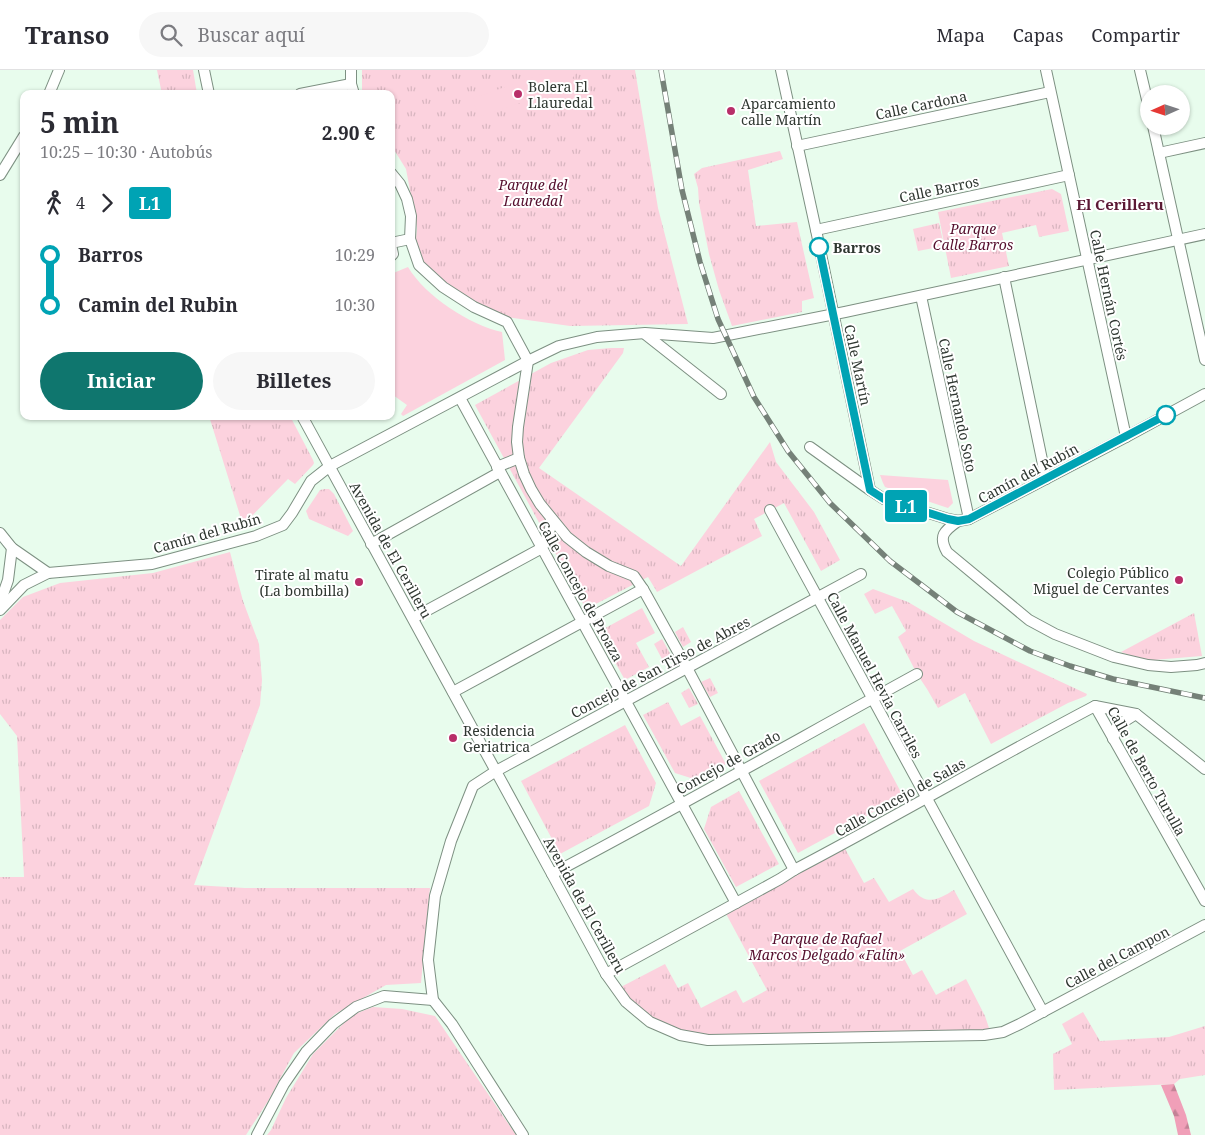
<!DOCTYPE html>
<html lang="es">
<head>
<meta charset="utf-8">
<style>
	:root { --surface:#fff; --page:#f7f7f7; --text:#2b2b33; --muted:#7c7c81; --line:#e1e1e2; --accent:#0f766e }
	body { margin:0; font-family:"Noto Serif",serif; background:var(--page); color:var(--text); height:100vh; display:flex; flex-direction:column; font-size:19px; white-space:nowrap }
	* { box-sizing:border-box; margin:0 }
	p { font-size:16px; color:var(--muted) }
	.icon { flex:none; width:28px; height:28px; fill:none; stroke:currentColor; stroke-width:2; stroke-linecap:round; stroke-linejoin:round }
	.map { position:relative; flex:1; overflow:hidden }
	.details { position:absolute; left:20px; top:20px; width:375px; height:330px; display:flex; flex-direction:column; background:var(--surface); border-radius:10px; box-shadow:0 1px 4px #0004 }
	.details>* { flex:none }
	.badge { padding:0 10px; border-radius:4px; font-size:18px; line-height:32px }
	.needle { width:32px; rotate:267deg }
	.buttons { position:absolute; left:1140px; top:15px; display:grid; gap:10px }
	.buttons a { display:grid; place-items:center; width:50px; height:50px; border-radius:50%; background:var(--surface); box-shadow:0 1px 4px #0004; font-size:25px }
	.map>.badge { position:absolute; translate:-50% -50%; box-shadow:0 0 0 2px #fff }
	.legs { display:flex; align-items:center; gap:8px; height:55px; padding:0 20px; font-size:16px }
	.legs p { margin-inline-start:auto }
	.head { display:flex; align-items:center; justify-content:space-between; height:85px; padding:0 20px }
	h1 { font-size:28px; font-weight:700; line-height:38px }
	.action { display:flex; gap:10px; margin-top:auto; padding:10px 20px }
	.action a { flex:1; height:58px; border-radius:30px; background:var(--accent); color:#fff; font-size:20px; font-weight:700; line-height:58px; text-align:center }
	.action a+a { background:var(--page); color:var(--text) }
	ul { padding:0 20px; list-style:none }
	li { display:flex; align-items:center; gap:18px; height:50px; font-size:19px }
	li i { display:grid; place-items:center; width:8px; height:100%; margin:0 6px; background:currentColor }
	li i::after { content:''; width:12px; height:12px; margin:-6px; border:4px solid; border-radius:50%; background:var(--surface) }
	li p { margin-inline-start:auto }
	li:first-child i { background:linear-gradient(#0000 50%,currentColor 0) }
	li:last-child i { background:linear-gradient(currentColor 50%,#0000 0) }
	header { display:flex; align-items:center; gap:30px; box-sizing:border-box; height:70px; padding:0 25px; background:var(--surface); border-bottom:1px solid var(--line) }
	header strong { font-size:24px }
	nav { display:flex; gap:28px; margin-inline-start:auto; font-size:18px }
	.search { width:350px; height:45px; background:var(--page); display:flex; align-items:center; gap:12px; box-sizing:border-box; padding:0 18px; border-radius:28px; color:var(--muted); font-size:19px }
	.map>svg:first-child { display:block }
	.grass { fill:url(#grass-tufts) }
	.forest { fill:url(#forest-firs) }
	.garden { fill:#fcd2de }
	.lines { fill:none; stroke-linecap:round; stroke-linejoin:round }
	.street-casing { stroke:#7d9082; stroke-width:12 }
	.street { stroke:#fff; stroke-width:10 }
	.rail-casing { stroke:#758178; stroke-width:5.5 }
	.rail { stroke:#fff; stroke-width:4; stroke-dasharray:11; stroke-linecap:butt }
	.line-1-casing { stroke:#fff; stroke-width:11 }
	.line-1 { stroke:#00a3b4; stroke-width:8 }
	.poi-dot { fill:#b82e69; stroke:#fff; stroke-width:2 }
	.stop-1-dot { fill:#fff; stroke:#00a3b4; stroke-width:2.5 }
	.labels { text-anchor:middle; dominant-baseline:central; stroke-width:4; stroke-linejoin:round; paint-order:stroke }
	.poi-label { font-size:14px; fill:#2f3731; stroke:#fff; text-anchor:start }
	.street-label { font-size:14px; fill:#2f3731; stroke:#fff }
	.park-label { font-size:14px; font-style:italic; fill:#550e2d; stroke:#fff }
	.stop-label { font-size:14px; font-weight:bold; fill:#2f3731; stroke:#fff; text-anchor:start }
	.neighbourhood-label { font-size:15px; font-weight:bold; fill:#5c1a35; stroke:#fff }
</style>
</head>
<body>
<header>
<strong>Transo</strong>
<div class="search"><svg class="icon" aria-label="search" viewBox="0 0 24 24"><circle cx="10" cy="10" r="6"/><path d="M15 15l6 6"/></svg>Buscar aquí</div>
<nav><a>Mapa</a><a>Capas</a><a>Compartir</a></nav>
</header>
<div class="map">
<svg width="1205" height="1065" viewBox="0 0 1205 1065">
	<defs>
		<pattern id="grass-tufts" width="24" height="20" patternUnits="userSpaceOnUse" patternTransform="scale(1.25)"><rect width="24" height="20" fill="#fcd2de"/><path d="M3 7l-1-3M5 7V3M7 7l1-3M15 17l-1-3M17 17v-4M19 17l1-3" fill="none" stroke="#d8b5bf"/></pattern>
		<pattern id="forest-firs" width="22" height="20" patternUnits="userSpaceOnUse" patternTransform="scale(1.25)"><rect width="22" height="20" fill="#f09fb8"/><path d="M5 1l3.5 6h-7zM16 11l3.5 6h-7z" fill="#c38296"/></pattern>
	</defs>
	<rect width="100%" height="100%" fill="#e8fced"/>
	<g class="grass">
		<path d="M157,0H193L197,24H162Z"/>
		<path d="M362,0H635L658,138L688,254L570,256L492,245L424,199L416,169L417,158L406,99L391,75V24H363L362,20Z"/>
		<path d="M780,81L783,89L748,100L756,156L797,152L814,228L802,231V242L732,256L719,220L709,184L699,133L698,118L694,104L702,98Z"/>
		<path d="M1052,119L1061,124L1069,161L1039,167L1036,155L1002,163L1009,196L951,208L938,142Z"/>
		<path d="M939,153L944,176L918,181L913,159Z"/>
		<path d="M611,278H624L623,283L539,398L681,496L770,372L776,392L814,442L840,490L821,501L784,433L754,449L762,466L657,522L648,507L586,539L475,335L551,293L588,280Z"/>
		<path d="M209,346H290L313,390L314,393L313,395L295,414L288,409L243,455Z"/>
		<path d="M325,419H329L334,424L353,461L348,466L309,449L306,441L320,420Z"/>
		<path d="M230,482L243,531L259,574L262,610L260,635L194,815L245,818H430L421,913L386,915L335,944L294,983L268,1031L246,1065H0V807H24L17,666L0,644V550L23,527L60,513L153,503Z"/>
		<path d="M873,519L908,532L974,571L1087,624L1086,626L1068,633L991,674L965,623L938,638L927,619L917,604L898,567L906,561L892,536L875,544L864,524Z"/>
		<path d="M642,538L655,563L636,573L649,597L625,610L598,562Z"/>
		<path d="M1194,543L1202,586L1153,590L1135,587L1121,582Z"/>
		<path d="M683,557L691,572L683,577L675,562Z"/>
		<path d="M662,569L671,585L662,589L654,574Z"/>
		<path d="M710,608L718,623L710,627L701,612Z"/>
		<path d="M689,618L698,634L689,638L681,623Z"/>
		<path d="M668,632L681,656L700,646L726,694L697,710L675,703L643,645Z"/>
		<path d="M864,653L903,726L798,783L759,711Z"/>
		<path d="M625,655L656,713L649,736L560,784L521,711Z"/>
		<path d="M739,721L779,794L736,817L704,759L711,737Z"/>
		<path d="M843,775L864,813L874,808L889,832L913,819C926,837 939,829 954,820L967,844L900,881L913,905L922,900L936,925L966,909L985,946L991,964L708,970L650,952L617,919L665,894L678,918L688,913L701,938L736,920L743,933L767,920L724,840Z"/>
		<path d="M373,937L402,939L435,946L516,1065H267L271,1060L286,1028L313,984L352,945Z"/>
		<path d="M1083,942L1100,971L1169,967L1205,956V1005L1180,1009L1174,1014L1054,1020L1053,984L1072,974L1062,954Z"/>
	</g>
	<path class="forest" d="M1174,1014L1186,1045L1191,1065H1178L1174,1046L1161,1015Z"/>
	<g class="garden">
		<path d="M545,0H579L563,19L478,47L473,28L542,4Z"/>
		<path d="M408,197C425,226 470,255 502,262L505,290L403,346L401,344L407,335L393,325L391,322V204Z"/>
		<path d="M880,405L948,410L953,433L948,438L885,417L883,413Z"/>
	</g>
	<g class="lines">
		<g class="street-casing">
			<g id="street">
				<path d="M204,0L209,24"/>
				<path d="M351,0V14L354,24"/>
				<path d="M781,0L816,160L870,420"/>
				<path d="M1046,0L1126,367"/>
				<path d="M1140,0L1149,38"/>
				<path d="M49,24L59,0"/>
				<path d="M300,24L351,14"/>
				<path d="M1153,56L1205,290"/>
				<path d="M797,76L1050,22"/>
				<path d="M1159,83L1205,73"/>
				<path d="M391,103L400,114L407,129L411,146L410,169L419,195L443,217L474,237L507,252L528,291L518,357L517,372L519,388L524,404L531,419L540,434L567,467L586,482L609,496L634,506L643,519L687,598L794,800"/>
				<path d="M0,105L24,66"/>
				<path d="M816,160L1069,105"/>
				<path d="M391,173L410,169"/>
				<path d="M391,175L393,184L391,186"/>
				<path d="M1004,207L1046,409"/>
				<path d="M921,226L969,449"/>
				<path d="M645,264L721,324"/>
				<path d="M460,328L736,833"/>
				<path d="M302,346L552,804L606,904L626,932L650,952L680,965L708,970L984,965L1003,962L1020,954L1205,855"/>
				<path d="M810,377L870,420L884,429L948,449L958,451L969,449L1126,367L1205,324"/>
				<path d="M497,397L519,388"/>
				<path d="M770,440L1043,942"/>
				<path d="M958,451C944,461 938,466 947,482L1029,550L1055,564L1114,587L1148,595L1171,597L1197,595L1205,593"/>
				<path d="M0,463L12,478L48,503"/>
				<path d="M371,474L500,402"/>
				<path d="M542,478L550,459L551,448"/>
				<path d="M0,533L8,510L12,478"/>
				<path d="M0,540L24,515L48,503L152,494L256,466L283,455L292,443L311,411L330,396L528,291L559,276L597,267L645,263L713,268L845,242L1205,164"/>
				<path d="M413,548L542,478"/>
				<path d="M453,622L643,519"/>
				<path d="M1095,636L1205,831"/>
				<path d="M1113,669L1117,656L1136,644"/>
				<path d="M552,804C675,739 795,671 917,604"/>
				<path d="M606,904L780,809L794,800C895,747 994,689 1095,636L1136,644L1205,699"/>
				<path d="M257,1065L284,1014L306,982L333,954L356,937L384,926L433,930"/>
				<path d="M523,1065L452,954L433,930L428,890L435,826L451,771L473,716L496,701L861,504"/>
			</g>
		</g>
		<use href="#street" class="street"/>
		<g class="rail-casing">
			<path id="rail" d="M661,0L682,120L700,192L718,249L754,327L788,381L830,433L890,491L957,542L1030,581L1070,596L1113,609L1205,628"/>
		</g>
		<use href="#rail" class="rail"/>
	</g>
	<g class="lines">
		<g class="line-1-casing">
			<path id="line-1" d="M819,177L870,420L884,429L948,449L958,451L969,449L1166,345"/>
		</g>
		<use href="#line-1" class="line-1"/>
	</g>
	<g class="poi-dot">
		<circle cx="518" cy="24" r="5"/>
		<circle cx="731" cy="41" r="5"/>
		<circle cx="1179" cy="510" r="5"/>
		<circle cx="359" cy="512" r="5"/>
		<circle cx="453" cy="668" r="5"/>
	</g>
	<g class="stop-1-dot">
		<circle cx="819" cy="177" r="9"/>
		<circle cx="1166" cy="345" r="9"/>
	</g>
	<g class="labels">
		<g class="poi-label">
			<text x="528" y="16">Bolera El<tspan x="528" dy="16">Llauredal</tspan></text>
			<text x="741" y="33">Aparcamiento<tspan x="741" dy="16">calle Martín</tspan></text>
			<text x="1169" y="502" text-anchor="end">Colegio Público<tspan x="1169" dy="16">Miguel de Cervantes</tspan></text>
			<text x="349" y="504" text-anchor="end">Tirate al matu<tspan x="349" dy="16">(La bombilla)</tspan></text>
			<text x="463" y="660">Residencia<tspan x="463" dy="16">Geriatrica</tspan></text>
		</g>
		<g class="street-label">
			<text transform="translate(921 35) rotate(-12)">Calle Cardona</text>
			<text transform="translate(939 119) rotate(-12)">Calle Barros</text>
			<text transform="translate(1109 225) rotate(78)">Calle Hernán Cortés</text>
			<text transform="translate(858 295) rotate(78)">Calle Martín</text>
			<text transform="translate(958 335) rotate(78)">Calle Hernando Soto</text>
			<text transform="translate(1028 403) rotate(-28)">Camín del Rubín</text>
			<text transform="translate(207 463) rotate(-16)">Camín del Rubín</text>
			<text transform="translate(391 480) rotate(61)">Avenida de El Cerilleru</text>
			<text transform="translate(581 521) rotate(61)">Calle Concejo de Proaza</text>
			<text transform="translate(660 597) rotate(-28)">Concejo de San Tirso de Abres</text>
			<text transform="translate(875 605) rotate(62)">Calle Manuel Hevia Carriles</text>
			<text transform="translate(728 692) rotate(-29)">Concejo de Grado</text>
			<text transform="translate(1147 701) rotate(61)">Calle de Berto Turulla</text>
			<text transform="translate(900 727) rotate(-29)">Calle Concejo de Salas</text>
			<text transform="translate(585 835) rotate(61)">Avenida de El Cerilleru</text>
			<text transform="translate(1117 887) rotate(-28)">Calle del Campon</text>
		</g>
		<g class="park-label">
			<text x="533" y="114">Parque del<tspan x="533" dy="16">Lauredal</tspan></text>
			<text x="973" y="158">Parque<tspan x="973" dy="16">Calle Barros</tspan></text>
			<text x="827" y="868">Parque de Rafael<tspan x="827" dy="16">Marcos Delgado «Falín»</tspan></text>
		</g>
		<g class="stop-label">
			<text x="833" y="177">Barros</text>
		</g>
		<g class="neighbourhood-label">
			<text x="1120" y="134">El Cerilleru</text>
		</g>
	</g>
</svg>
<div class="buttons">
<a><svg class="needle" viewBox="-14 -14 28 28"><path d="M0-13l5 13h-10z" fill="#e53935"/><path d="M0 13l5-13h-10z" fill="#7c7c81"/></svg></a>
</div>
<b class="badge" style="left:906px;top:436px;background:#00a3b4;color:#fff">L1</b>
<section class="details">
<div class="head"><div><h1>5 min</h1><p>10:25 – 10:30 · Autobús</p></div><b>2.90 €</b></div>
<div class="legs"><svg class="icon" aria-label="walk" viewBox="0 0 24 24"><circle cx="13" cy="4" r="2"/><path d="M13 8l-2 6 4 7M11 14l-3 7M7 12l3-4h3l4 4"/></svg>4<svg class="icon" aria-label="forward" viewBox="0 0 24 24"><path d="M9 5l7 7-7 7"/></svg><b class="badge" style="background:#00a3b4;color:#fff">L1</b></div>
<ul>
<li><i style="color:#00a3b4"></i><b>Barros</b><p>10:29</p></li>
<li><i style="color:#00a3b4"></i><b>Camin del Rubin</b><p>10:30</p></li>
</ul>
<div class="action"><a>Iniciar</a><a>Billetes</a></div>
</section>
</div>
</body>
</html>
